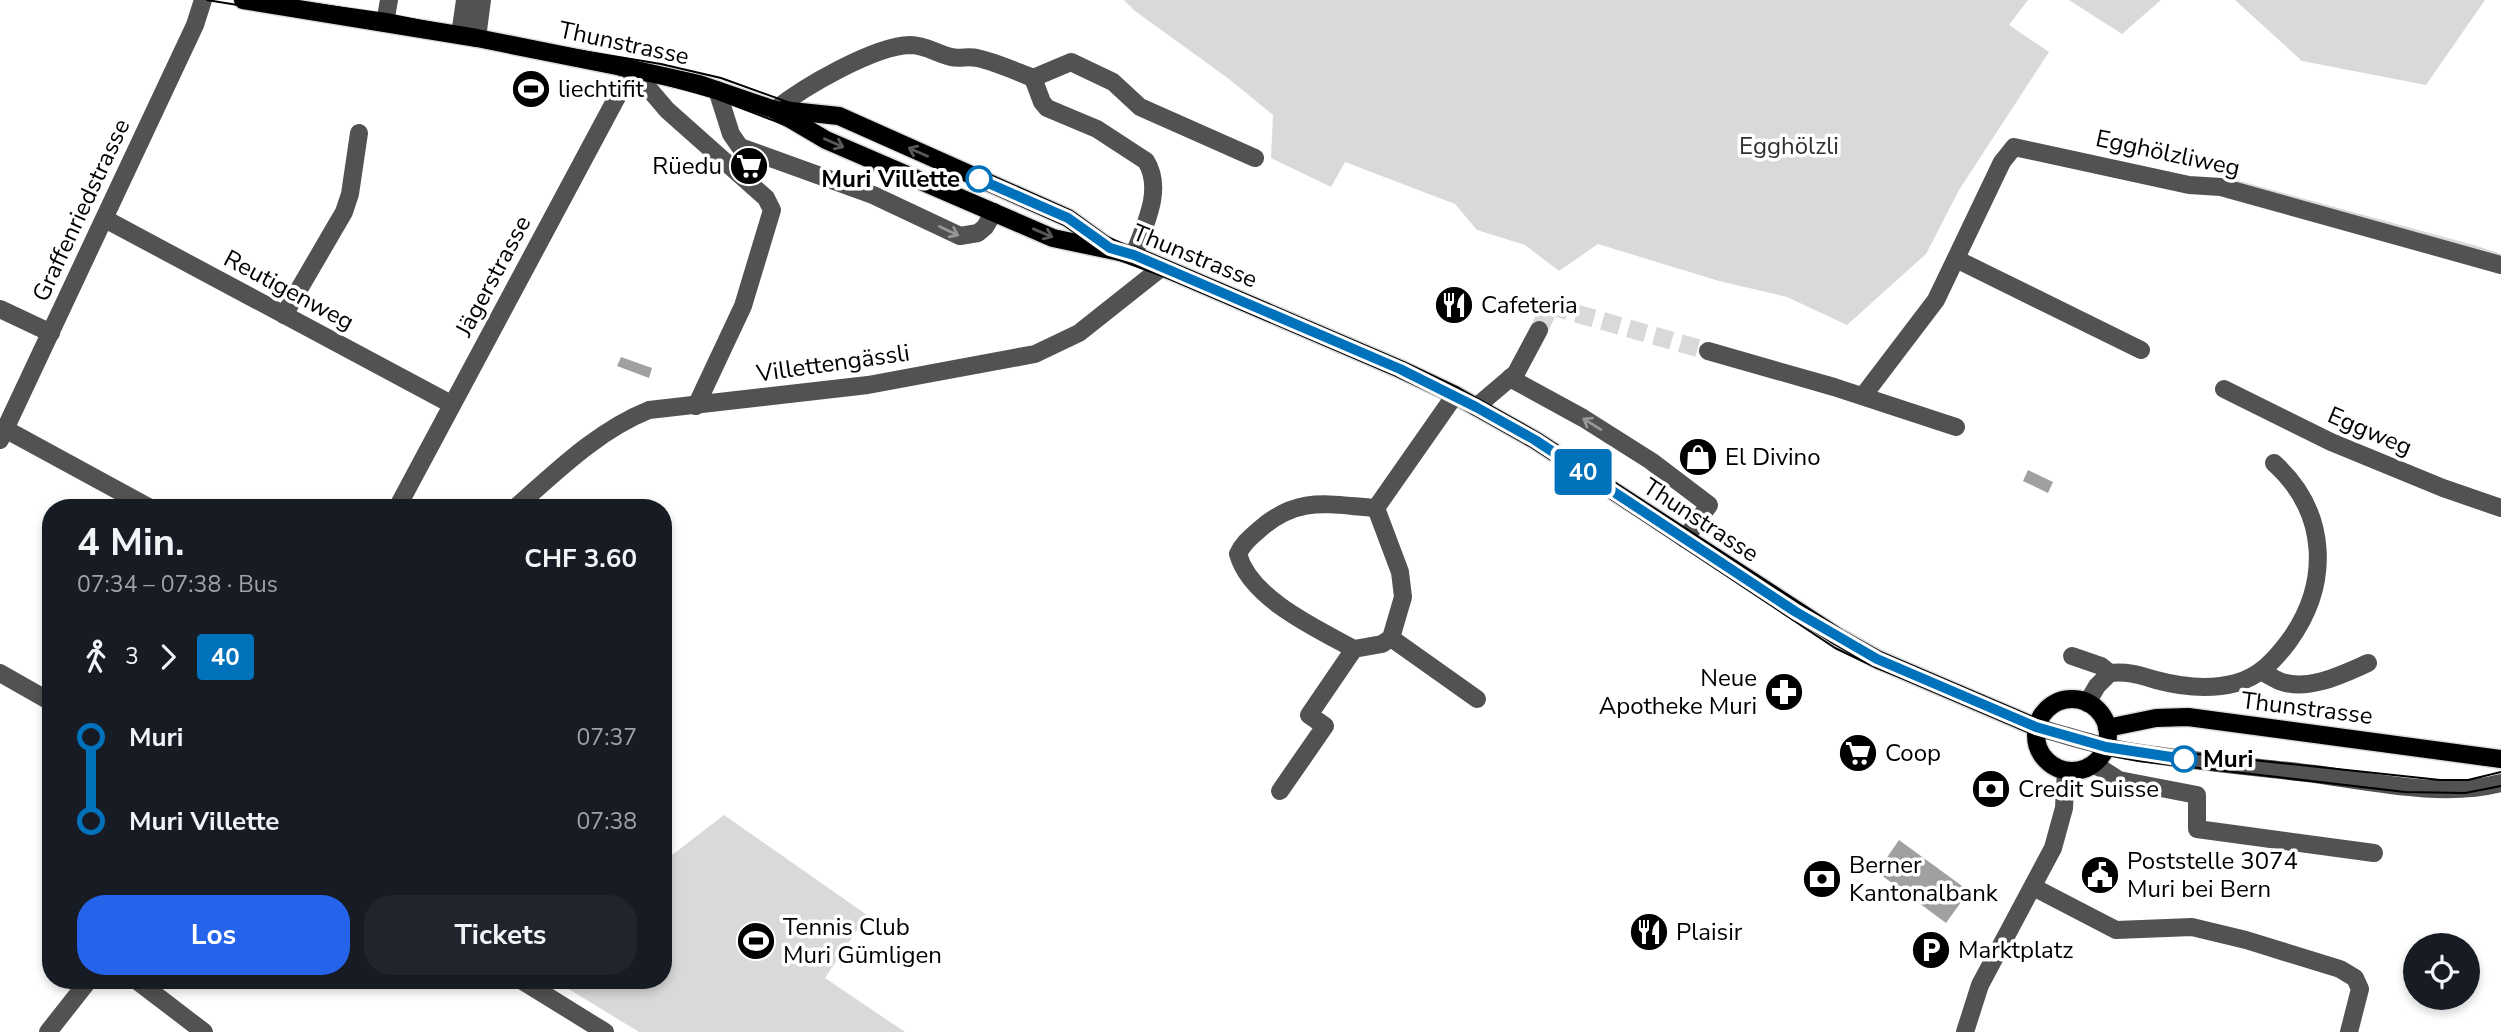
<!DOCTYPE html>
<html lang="de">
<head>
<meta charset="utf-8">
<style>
	:root { --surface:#171b24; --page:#20242c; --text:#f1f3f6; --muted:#9ea1a6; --accent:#2563eb }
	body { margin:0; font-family:"Nunito Sans",sans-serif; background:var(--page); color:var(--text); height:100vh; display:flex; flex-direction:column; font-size:26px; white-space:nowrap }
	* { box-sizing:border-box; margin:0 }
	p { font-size:23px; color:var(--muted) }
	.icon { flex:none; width:38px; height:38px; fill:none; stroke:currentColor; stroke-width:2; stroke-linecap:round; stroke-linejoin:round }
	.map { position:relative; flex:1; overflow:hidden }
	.details { position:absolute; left:42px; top:499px; width:630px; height:490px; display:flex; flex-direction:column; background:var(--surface); border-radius:28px; box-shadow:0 4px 10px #0003 }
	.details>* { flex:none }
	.badge { padding:0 14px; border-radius:5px; font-size:24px; line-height:46px }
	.tools { position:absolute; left:2403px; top:933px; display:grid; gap:14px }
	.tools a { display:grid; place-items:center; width:77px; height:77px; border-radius:50%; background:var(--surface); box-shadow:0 4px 10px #0003; font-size:35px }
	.map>.badge { position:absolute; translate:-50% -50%; box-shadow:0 0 0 4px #fff }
	.legs { display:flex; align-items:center; gap:10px; height:77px; padding:0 35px; font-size:23px }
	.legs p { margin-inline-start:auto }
	.summary { display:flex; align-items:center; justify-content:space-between; height:119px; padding:0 35px }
	h1 { font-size:38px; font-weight:700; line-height:52px }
	.cta { display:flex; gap:14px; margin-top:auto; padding:14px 35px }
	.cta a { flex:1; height:80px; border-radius:28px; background:var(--accent); color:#fff; font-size:28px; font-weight:700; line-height:80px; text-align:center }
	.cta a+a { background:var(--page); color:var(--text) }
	ul { padding:0 35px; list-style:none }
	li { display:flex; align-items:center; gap:24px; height:84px; font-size:26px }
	li i { display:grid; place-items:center; width:10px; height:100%; margin:0 9px; background:currentColor }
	li i::after { content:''; width:18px; height:18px; margin:-9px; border:5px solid; border-radius:50%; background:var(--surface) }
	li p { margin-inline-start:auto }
	li:first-child i { background:linear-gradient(#0000 50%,currentColor 0) }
	li:last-child i { background:linear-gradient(currentColor 50%,#0000 0) }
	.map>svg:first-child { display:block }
	.green { fill:#d9d9d9 }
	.water { fill:#a0a0a0 }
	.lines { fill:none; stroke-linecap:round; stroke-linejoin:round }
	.minor-tunnel { stroke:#d9d9d9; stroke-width:18; stroke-dasharray:18 9; stroke-linecap:butt }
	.major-casing { stroke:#dbdbdb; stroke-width:21 }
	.minor { stroke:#525252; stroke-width:18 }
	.major { stroke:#000; stroke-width:18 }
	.tram { stroke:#000; stroke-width:2 }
	.oneway { stroke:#595959 }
	.oneway2 { stroke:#979797 }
	.line-1-casing { stroke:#fff; stroke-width:16 }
	.line-1 { stroke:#0072bc; stroke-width:10 }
	.stop-1-dot { fill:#fff; stroke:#0072bc; stroke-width:3.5 }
	.labels { text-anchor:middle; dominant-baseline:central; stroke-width:7; stroke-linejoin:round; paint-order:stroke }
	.street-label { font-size:24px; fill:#000; stroke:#fff }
	.poi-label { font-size:24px; fill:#000; stroke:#fff; text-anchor:start }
	.park-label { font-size:24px; fill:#303030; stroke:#fff }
	.stop-label { font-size:24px; font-weight:bold; fill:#000; stroke:#fff; text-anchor:end }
</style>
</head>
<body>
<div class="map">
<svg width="2501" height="1032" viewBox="0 0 2501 1032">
	<rect width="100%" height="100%" fill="#fff"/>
	<g class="green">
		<path d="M1124,0H2028L2009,25L2049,52L1959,190L1926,254L1847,325L1787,297L1719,281L1598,244L1559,271L1525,245L1477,230L1455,204L1345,162L1331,187L1271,158L1273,115L1229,79L1135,11Z"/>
		<path d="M2069,0H2161L2122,34Z"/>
		<path d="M2235,0H2485L2426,85L2302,61Z"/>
		<path d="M2229,178L2477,246L2501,254V257L2226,180Z"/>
		<path d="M724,815L867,915L825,978L905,1032H639L554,980H663V862Z"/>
	</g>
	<g class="water">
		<path d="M621,357L652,368L649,378L617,366Z"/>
		<path d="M2028,470L2053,482L2048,493L2023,481Z"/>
		<path d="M1899,840L1969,891L1946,923L1877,872Z"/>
	</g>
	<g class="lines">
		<path class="minor-tunnel" d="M1539,330L1550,306L1708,351"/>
		<g class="major-casing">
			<g id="major">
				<path d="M243,0L477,38L632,69L699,84L775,110L826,140L1053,238L1134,255L1400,369L1455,395L1535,440L1838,637L1877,659L2036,727"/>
				<path d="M782,110L839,116L1068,218L1108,247"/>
				<circle cx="2072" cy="735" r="36"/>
				<path d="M2107,728L2156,718L2188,717L2501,759"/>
			</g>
		</g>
		<g class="minor">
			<path d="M385,23L389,0"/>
			<path d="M460,35L465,0"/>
			<path d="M477,38L482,0"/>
			<path d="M717,90L731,134L740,147L873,195L960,236L978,233L985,227L994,212"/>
			<path d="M775,110C803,87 874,46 910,45C925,45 936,53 951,57C959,59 969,56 977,58C996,62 1015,71 1033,78"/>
			<path d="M105,219L451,404"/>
			<path d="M1134,255C1144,226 1164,190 1146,161L1097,129L1047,108L1042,102L1033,78L1071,62L1113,82L1140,107L1255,158"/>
			<path d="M1956,259L2141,350"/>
			<path d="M0,309L51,333"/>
			<path d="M284,315L344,212L350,194L359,133"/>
			<path d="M1708,351L1834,387L1956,427"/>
			<path d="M1510,378L1583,418L1651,461L1709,505L1685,539"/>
			<path d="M2224,389L2331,442L2443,488L2501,508"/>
			<path d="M1863,396L1936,300L2002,162L2014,147L2189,185L2221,187L2501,265"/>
			<path d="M1476,407L1516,373L1539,330"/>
			<path d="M5,429L150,508"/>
			<path d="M0,440L195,25L203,0"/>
			<path d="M397,508L632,69L667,110L766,198L772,210L743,306L696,406"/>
			<path d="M515,508C557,471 597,431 649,410L868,385L1035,354L1079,333L1161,268"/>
			<path d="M1391,638L1477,699"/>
			<path d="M1354,649C1315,628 1250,598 1238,554C1243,543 1251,537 1260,529C1299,495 1329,505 1376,508"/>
			<path d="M2072,656L2101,666L2110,673"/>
			<path d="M2262,672C2269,675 2276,680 2282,682C2310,691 2343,674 2368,663"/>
			<path d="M0,673L51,702"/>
			<path d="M2087,703L2097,686L2110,673C2127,671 2139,675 2156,680C2182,687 2210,690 2236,683C2260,676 2274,661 2289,641C2331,583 2328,512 2274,463"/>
			<path d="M2036,727C2071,737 2105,748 2140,753C2198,762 2257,767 2315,774C2372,782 2445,798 2501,783"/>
			<path d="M2094,764L2119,780L2197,795V829L2374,853"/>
			<path d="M1280,791L1325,726L1309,715L1354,649L1382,644L1391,638L1403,597L1400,572L1376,508L1455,395"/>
			<path d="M2033,887L2116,930L2192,927L2246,940L2340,969L2355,978L2360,989L2349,1032"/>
			<path d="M136,980L204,1032"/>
			<path d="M521,980L605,1032"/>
			<path d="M48,1032L89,980"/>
			<path d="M1965,1032L1980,985L2053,848L2064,808L2066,771"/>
		</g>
		<use href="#major" class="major"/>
		<g class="tram">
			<path d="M207,0L534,54L622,72L715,98L780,123L1033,228L1173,280L1401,377L1459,405L1536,449L1835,648L1877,668L2036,731L2103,754L2139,761L2405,792L2465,793L2501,786"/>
			<path d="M286,0L387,14L522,41L661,64L721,78L824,115L1407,366L1530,431L1773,590L1869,648L1917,671L2038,720L2090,737L2140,748L2440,780H2468L2501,772"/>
		</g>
	</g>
	<defs><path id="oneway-shaft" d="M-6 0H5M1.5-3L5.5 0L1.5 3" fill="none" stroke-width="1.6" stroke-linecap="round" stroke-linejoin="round" transform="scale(1.75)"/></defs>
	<g class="oneway">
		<use href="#oneway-shaft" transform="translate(834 143) rotate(24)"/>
		<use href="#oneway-shaft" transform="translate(918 152) rotate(-156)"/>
		<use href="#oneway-shaft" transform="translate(1043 233) rotate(23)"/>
	</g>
	<g class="oneway2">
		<use href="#oneway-shaft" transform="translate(949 231) rotate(25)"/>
		<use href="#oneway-shaft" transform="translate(1592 424) rotate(-148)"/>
	</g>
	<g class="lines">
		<g class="line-1-casing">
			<path id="line-1" d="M979,179L1068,218L1110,248L1134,255L1400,369L1476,407L1535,440L1796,612L1877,659L2036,727L2106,747L2184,759"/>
		</g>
		<use href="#line-1" class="line-1"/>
	</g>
	<defs>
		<g id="stadium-disc" transform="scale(2.0125)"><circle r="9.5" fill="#000" stroke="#fff"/><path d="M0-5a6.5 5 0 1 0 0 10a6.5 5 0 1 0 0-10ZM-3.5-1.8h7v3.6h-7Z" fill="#fff"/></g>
		<g id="supermarket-disc" transform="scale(2.0125)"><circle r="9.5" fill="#000" stroke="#fff"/><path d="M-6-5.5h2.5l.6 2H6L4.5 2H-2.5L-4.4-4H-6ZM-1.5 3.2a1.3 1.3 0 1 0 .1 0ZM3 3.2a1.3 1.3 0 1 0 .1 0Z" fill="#fff"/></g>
		<g id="restaurant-disc" transform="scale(2.0125)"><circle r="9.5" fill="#000" stroke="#fff"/><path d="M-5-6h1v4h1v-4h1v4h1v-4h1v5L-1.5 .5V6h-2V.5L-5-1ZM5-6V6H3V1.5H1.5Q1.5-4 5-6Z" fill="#fff"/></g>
		<g id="shop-disc" transform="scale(2.0125)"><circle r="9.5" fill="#000" stroke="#fff"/><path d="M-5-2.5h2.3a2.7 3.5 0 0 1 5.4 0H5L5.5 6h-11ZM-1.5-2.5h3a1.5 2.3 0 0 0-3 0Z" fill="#fff"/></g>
		<g id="pharmacy-disc" transform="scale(2.0125)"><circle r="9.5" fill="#000" stroke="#fff"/><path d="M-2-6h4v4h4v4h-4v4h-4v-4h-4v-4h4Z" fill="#fff"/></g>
		<g id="bank-disc" transform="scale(2.0125)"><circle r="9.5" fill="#000" stroke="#fff"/><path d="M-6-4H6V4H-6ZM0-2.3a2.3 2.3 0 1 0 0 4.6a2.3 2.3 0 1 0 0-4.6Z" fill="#fff"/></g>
		<g id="civic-disc" transform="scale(2.0125)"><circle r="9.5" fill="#000" stroke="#fff"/><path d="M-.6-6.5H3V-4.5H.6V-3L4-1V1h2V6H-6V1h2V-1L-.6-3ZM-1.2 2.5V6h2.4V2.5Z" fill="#fff"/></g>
		<g id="parking-disc" transform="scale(2.0125)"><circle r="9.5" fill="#000" stroke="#fff"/><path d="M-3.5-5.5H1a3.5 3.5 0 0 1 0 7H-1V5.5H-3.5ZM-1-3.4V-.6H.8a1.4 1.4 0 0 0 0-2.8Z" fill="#fff"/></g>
	</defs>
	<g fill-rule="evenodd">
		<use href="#stadium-disc" x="531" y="89"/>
		<use href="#supermarket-disc" x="749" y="166"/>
		<use href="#restaurant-disc" x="1454" y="305"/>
		<use href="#shop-disc" x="1698" y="457"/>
		<use href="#pharmacy-disc" x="1784" y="692"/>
		<use href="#supermarket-disc" x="1858" y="753"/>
		<use href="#bank-disc" x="1991" y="789"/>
		<use href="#civic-disc" x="2100" y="875"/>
		<use href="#bank-disc" x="1822" y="879"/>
		<use href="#restaurant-disc" x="1649" y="932"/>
		<use href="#stadium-disc" x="756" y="941"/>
		<use href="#parking-disc" x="1931" y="950"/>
	</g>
	<g class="stop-1-dot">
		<circle cx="979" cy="179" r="12"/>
		<circle cx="2184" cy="759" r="12"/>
	</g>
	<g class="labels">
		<g class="street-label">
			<text transform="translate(624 43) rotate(12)">Thunstrasse</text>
			<text transform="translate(2168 153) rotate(12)">Egghölzliweg</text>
			<text transform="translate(81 210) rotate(-65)">Graffenriedstrasse</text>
			<text transform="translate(1195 256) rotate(22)">Thunstrasse</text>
			<text transform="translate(493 276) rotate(-62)">Jägerstrasse</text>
			<text transform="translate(289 290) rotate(28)">Reutigenweg</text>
			<text transform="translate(833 363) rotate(-8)">Villettengässli</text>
			<text transform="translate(2370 431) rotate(23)">Eggweg</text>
			<text transform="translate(1701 520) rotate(33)">Thunstrasse</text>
			<text transform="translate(2307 708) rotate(7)">Thunstrasse</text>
		</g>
		<g class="poi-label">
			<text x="558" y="89">liechtifit</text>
			<text x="722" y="166" text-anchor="end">Rüedu</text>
			<text x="1481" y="305">Cafeteria</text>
			<text x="1725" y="457">El Divino</text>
			<text x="1757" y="678" text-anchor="end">Neue<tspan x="1757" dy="28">Apotheke Muri</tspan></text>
			<text x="1885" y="753">Coop</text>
			<text x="2018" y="789">Credit Suisse</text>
			<text x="2127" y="861">Poststelle 3074<tspan x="2127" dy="28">Muri bei Bern</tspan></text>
			<text x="1849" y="865">Berner<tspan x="1849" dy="28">Kantonalbank</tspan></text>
			<text x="783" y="927">Tennis Club<tspan x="783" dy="28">Muri Gümligen</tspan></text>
			<text x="1676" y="932">Plaisir</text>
			<text x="1958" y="950">Marktplatz</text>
		</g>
		<g class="park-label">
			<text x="1789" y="146">Egghölzli</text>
		</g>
		<g class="stop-label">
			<text x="960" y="179">Muri Villette</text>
			<text x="2203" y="759" text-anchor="start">Muri</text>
		</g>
	</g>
</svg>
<div class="tools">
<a><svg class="icon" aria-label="locate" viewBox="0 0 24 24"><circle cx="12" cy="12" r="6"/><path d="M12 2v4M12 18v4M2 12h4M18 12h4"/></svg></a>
</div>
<b class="badge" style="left:1583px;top:472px;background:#0072bc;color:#fff">40</b>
<section class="details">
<div class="summary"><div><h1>4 Min.</h1><p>07:34 – 07:38 · Bus</p></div><b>CHF 3.60</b></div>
<div class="legs"><svg class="icon" aria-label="walk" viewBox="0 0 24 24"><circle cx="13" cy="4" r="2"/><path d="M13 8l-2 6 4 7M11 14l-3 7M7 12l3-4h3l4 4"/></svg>3<svg class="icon" aria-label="forward" viewBox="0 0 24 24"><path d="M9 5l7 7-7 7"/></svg><b class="badge" style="background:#0072bc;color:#fff">40</b></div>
<ul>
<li><i style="color:#0072bc"></i><b>Muri</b><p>07:37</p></li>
<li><i style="color:#0072bc"></i><b>Muri Villette</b><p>07:38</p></li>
</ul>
<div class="cta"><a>Los</a><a>Tickets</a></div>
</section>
</div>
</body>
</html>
